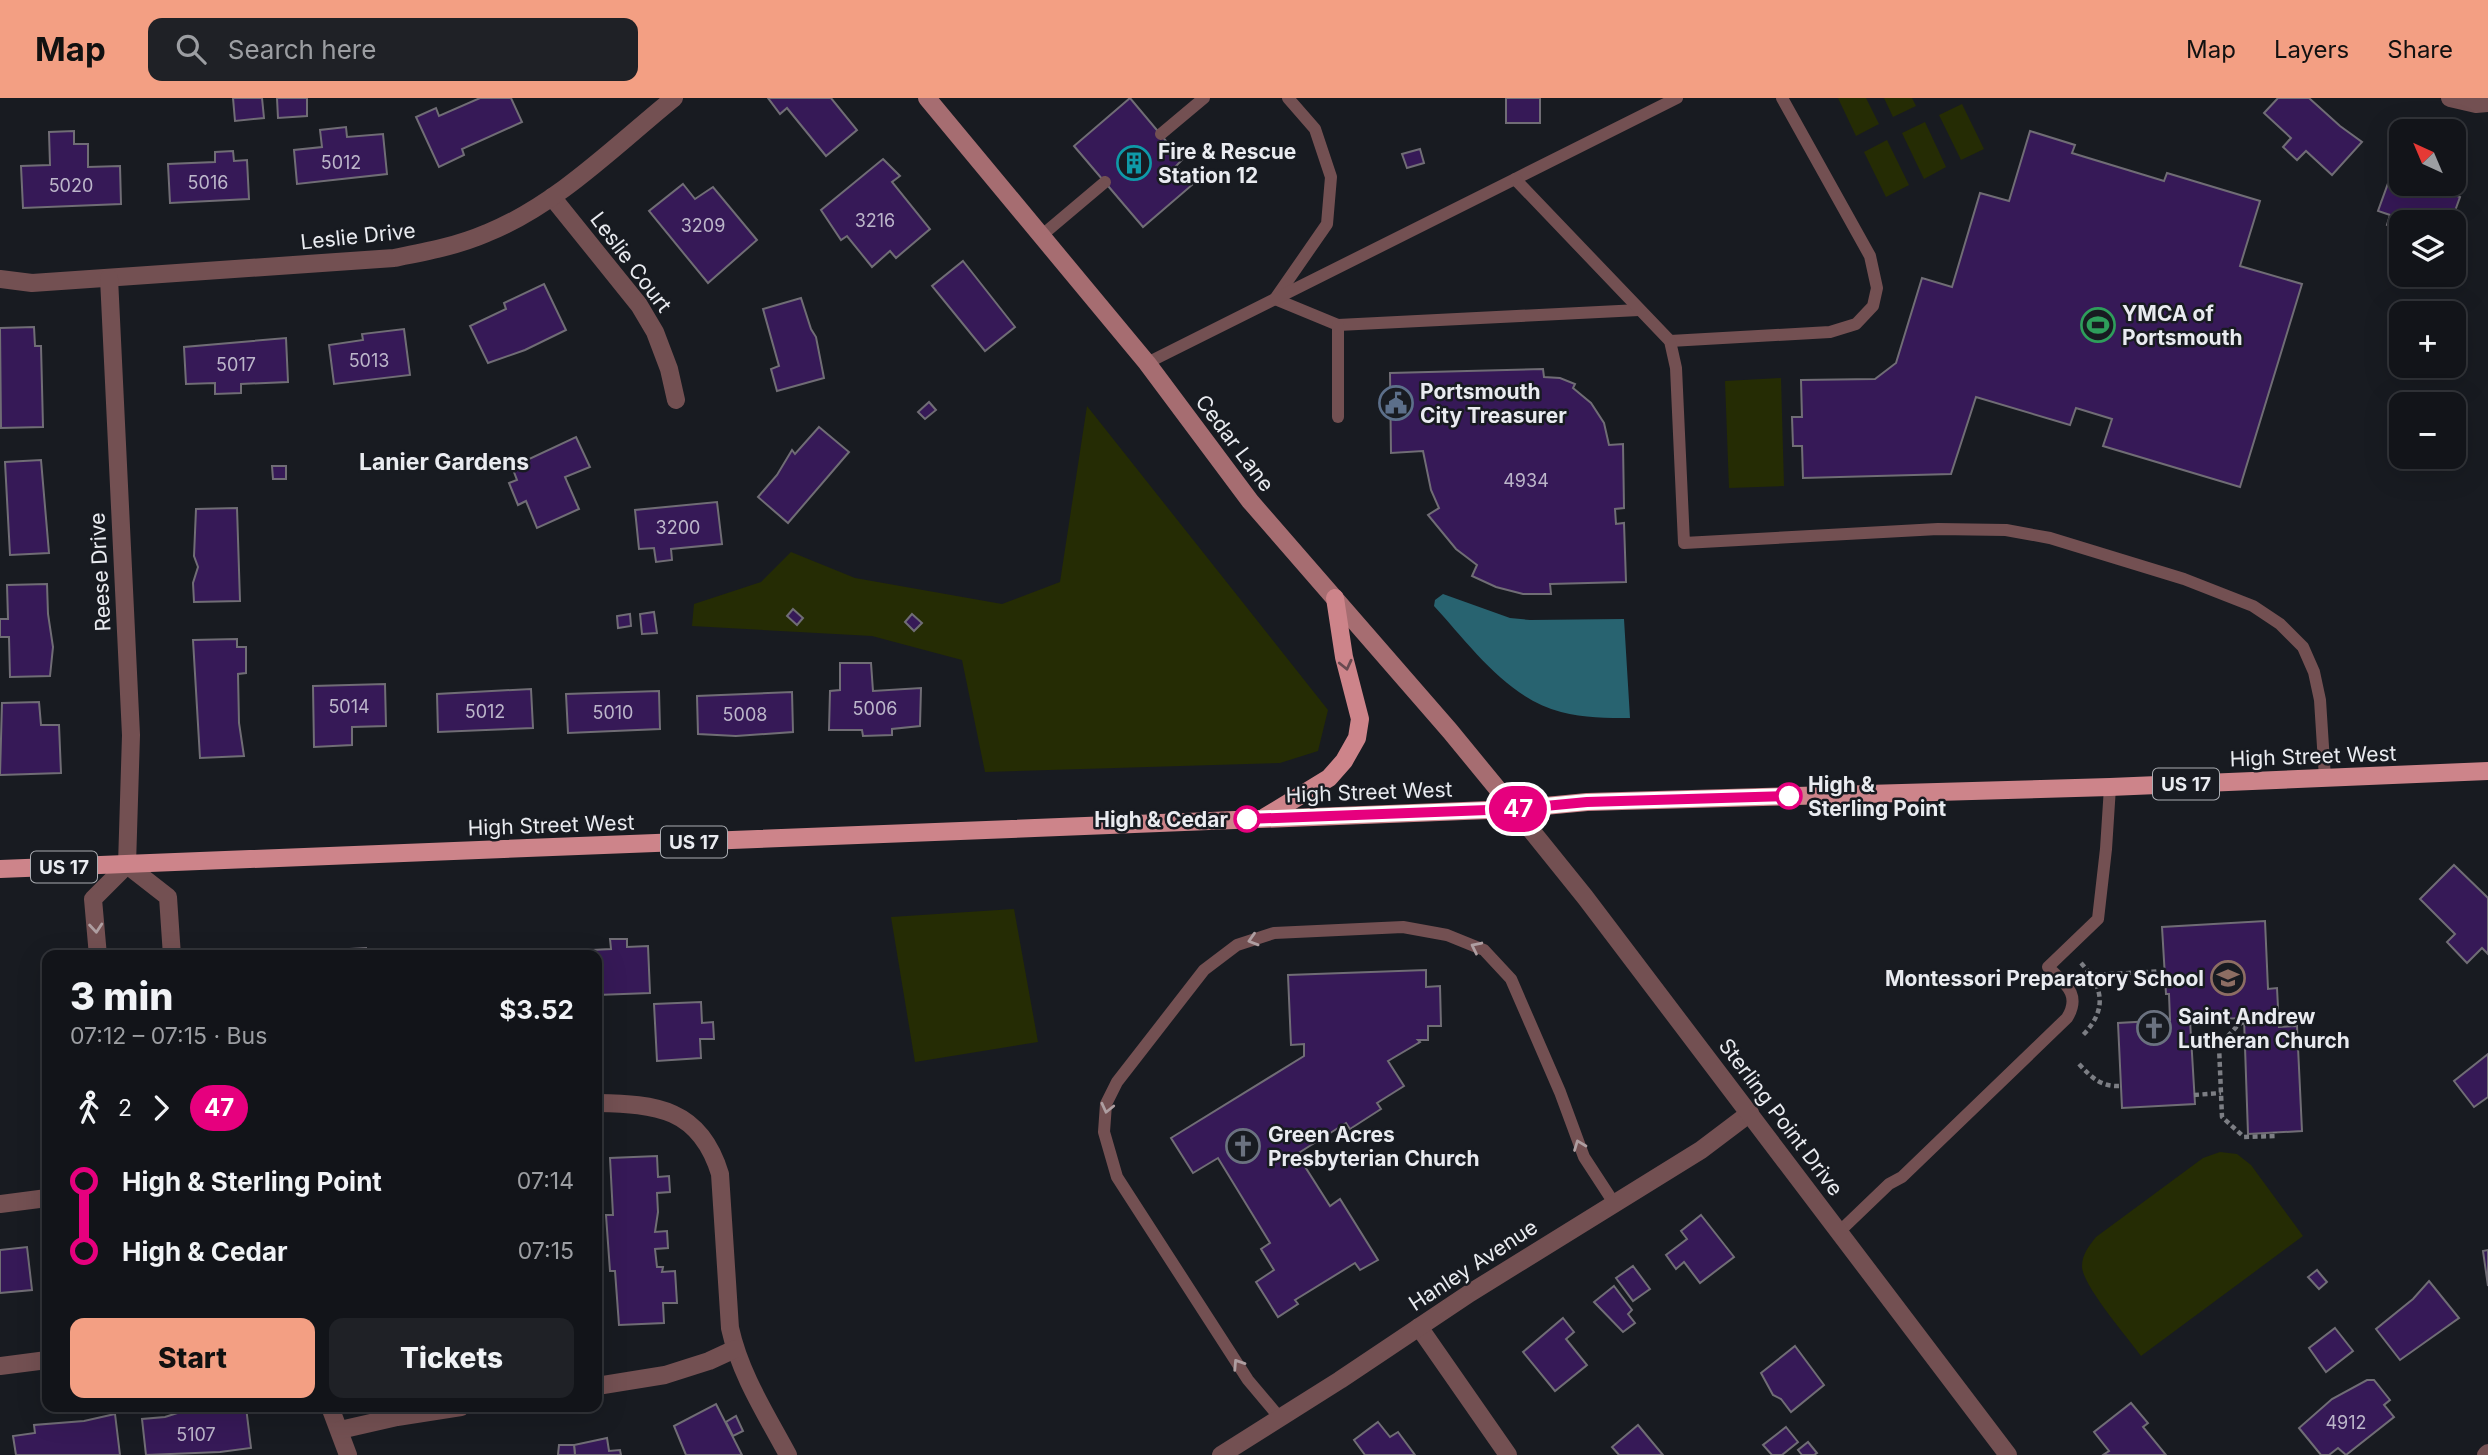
<!DOCTYPE html>
<html lang="en">
<head>
<meta charset="utf-8">
<style>
	:root { --surface:#121419; --page:#1f2126; --text:#f1f3f6; --muted:#9c9ea2; --line:#313338; --accent:#f39f83 }
	body { margin:0; font-family:Inter,sans-serif; background:var(--page); color:var(--text); height:100vh; display:flex; flex-direction:column; font-size:26px; white-space:nowrap }
	* { box-sizing:border-box; margin:0 }
	p { font-size:23px; color:var(--muted) }
	.icon { flex:none; width:38px; height:38px; fill:none; stroke:currentColor; stroke-width:2; stroke-linecap:round; stroke-linejoin:round }
	.map { position:relative; flex:1; overflow:hidden }
	.details { position:absolute; left:42px; top:852px; width:560px; height:462px; display:flex; flex-direction:column; background:var(--surface); border-radius:14px; box-shadow:0 7px 28px #0002,0 0 0 2px var(--line) }
	.details>* { flex:none }
	.badge { padding:0 14px; border-radius:23px; font-size:24px; line-height:46px }
	.needle { width:46px; rotate:316deg }
	.fabs { position:absolute; left:2389px; top:21px; display:grid; gap:14px }
	.fabs a { display:grid; place-items:center; width:77px; height:77px; border-radius:14px; background:var(--surface); box-shadow:0 7px 28px #0002,0 0 0 2px var(--line); font-size:35px }
	.map>.badge { position:absolute; translate:-50% -50%; box-shadow:0 0 0 4px #fff }
	.legs { display:flex; align-items:center; gap:10px; height:77px; padding:0 28px; font-size:23px }
	.legs p { margin-inline-start:auto }
	.headline { display:flex; align-items:center; justify-content:space-between; height:119px; padding:0 28px }
	h1 { font-size:38px; font-weight:800; line-height:52px }
	.primary-button { display:flex; gap:14px; margin-top:auto; padding:14px 28px }
	.primary-button a { flex:1; height:80px; border-radius:14px; background:var(--accent); color:#111; font-size:28px; font-weight:800; line-height:80px; text-align:center }
	.primary-button a+a { background:var(--page); color:var(--text) }
	ul { padding:0 28px; list-style:none }
	li { display:flex; align-items:center; gap:24px; height:70px; font-size:26px }
	li i { display:grid; place-items:center; width:10px; height:100%; margin:0 9px; background:currentColor }
	li i::after { content:''; width:18px; height:18px; margin:-9px; border:5px solid; border-radius:50%; background:var(--surface) }
	li p { margin-inline-start:auto }
	li:first-child i { background:linear-gradient(#0000 50%,currentColor 0) }
	li:last-child i { background:linear-gradient(currentColor 50%,#0000 0) }
	header { display:flex; align-items:center; gap:42px; box-sizing:border-box; height:98px; padding:0 35px; background:var(--accent); color:#111 }
	header strong { font-size:33px }
	nav { display:flex; gap:38px; margin-inline-start:auto; font-size:24px }
	.search { width:490px; height:63px; background:var(--page); display:flex; align-items:center; gap:18px; box-sizing:border-box; padding:0 24px; border-radius:14px; color:var(--muted); font-size:26px }
	.map>svg:first-child { display:block }
	.green { fill:#252c04 }
	.water { fill:#286370 }
	.building { fill:#361957; stroke:#706d75; stroke-width:2 }
	.lines { fill:none; stroke-linecap:round; stroke-linejoin:round }
	.path { stroke:#7c7e84; stroke-width:4.5; stroke-dasharray:5 3.5; stroke-linecap:butt }
	.service { stroke:#735052; stroke-width:12 }
	.minor { stroke:#735052; stroke-width:18 }
	.tertiary { stroke:#735052; stroke-width:18 }
	.secondary { stroke:#a66d71; stroke-width:18 }
	.primary { stroke:#cd848a; stroke-width:18 }
	.oneway { stroke:#694a50 }
	.oneway2 { stroke:#ae9ea1 }
	.line-1-casing { stroke:#fff; stroke-width:16 }
	.line-1 { stroke:#e6007e; stroke-width:10 }
	.stop-1-dot { fill:#fff; stroke:#e6007e; stroke-width:3.5 }
	.labels { text-anchor:middle; dominant-baseline:central; stroke-width:5; stroke-linejoin:round; paint-order:stroke }
	.number-label { font-size:18px; fill:#bcb6ca }
	.shield { fill:#181b21; stroke:#aaadb2; stroke-width:2 }
	.shield-label { font-size:19px; font-weight:bold; fill:#e9ebf0 }
	.poi-label { font-size:21px; font-weight:bold; fill:#e9ebf0; stroke:#181b21; text-anchor:start }
	.street-label { font-size:21px; fill:#e9ebf0; stroke:#181b21 }
	.stop-label { font-size:21px; font-weight:bold; fill:#e9ebf0; stroke:#181b21; text-anchor:start }
	.neighbourhood-label { font-size:23px; font-weight:bold; fill:#e9ebf0; stroke:#181b21 }
</style>
</head>
<body>
<header>
<strong>Map</strong>
<div class="search"><svg class="icon" aria-label="search" viewBox="0 0 24 24"><circle cx="10" cy="10" r="6"/><path d="M15 15l6 6"/></svg>Search here</div>
<nav><a>Map</a><a>Layers</a><a>Share</a></nav>
</header>
<div class="map">
<svg width="2488" height="1357" viewBox="0 0 2488 1357">
	<rect width="100%" height="100%" fill="#181b21"/>
	<g class="green">
		<path d="M1838,0H1866L1879,26L1856,38Z"/>
		<path d="M1884,0H1912L1916,8L1893,19Z"/>
		<path d="M1962,6L1984,51L1961,62L1939,17Z"/>
		<path d="M1925,24L1946,69L1924,81L1902,35Z"/>
		<path d="M1887,42L1909,87L1886,99L1864,54Z"/>
		<path d="M1781,280L1784,388L1729,390L1725,283Z"/>
		<path d="M1087,308L1328,612L1318,653L1280,665L985,674L962,562L872,538L692,528L694,506L761,484L791,454L855,480L1002,506L1060,484Z"/>
		<path d="M1014,811L1038,944L915,964L891,819Z"/>
		<path d="M2220,1054L2237,1056L2251,1067L2303,1138L2141,1258C2128,1240 2083,1188 2082,1169C2082,1156 2089,1148 2096,1139L2203,1060Z"/>
	</g>
	<path class="water" d="M1443,496L1510,520L1530,522L1624,521L1630,620C1607,620 1584,620 1561,614C1507,600 1470,547 1434,508L1435,502Z"/>
	<g class="building">
		<path d="M233,0H262L264,20L235,23Z"/>
		<path d="M277,0H307V18L278,20Z"/>
		<path d="M480,0H511L522,24L462,51L464,57L439,69L416,19L436,10L439,18Z"/>
		<path d="M768,0H831L857,32L826,58L787,10L780,16Z"/>
		<path d="M1130,0L1182,62L1176,68L1192,87L1143,129L1074,48Z"/>
		<rect x="1506" y="0" width="34" height="25"/>
		<path d="M2278,0H2309L2340,28L2362,44L2332,77L2306,53L2297,62L2283,49L2291,40L2264,15Z"/>
		<path d="M346,29L347,39L383,36L387,76L297,86L294,52L322,49L320,32Z"/>
		<path d="M74,33V46H88V69L120,68L121,106L23,110L21,68L50,67L49,34Z"/>
		<path d="M2030,33L2075,47L2072,55L2164,83L2167,75L2260,103L2240,168L2302,186L2240,389L2103,348L2112,321L2076,310L2070,327L1976,299L1951,376L1803,380L1802,348H1793L1792,319H1802L1801,282L1875,281L1896,265L1922,180L1952,189L1980,95L2009,103Z"/>
		<path d="M1420,51L1424,65L1407,70L1402,56Z"/>
		<path d="M233,53L234,63L247,62L249,101L170,105L168,66L215,64V54Z"/>
		<path d="M883,61L900,78L892,84L930,131L896,160L890,153L872,169L847,138L841,142L821,112Z"/>
		<path d="M2395,66L2401,68V86H2424L2460,99L2451,124L2413,122L2401,124V132L2387,127L2390,117L2378,113Z"/>
		<path d="M683,86L695,101L713,89L757,142L708,185L649,113Z"/>
		<path d="M963,163L1015,229L985,253L932,188Z"/>
		<path d="M544,186L566,232L525,252L488,265L470,228L506,211L504,205Z"/>
		<path d="M801,200L811,231L816,239L824,280L777,293L771,271L779,268L763,211Z"/>
		<path d="M34,229L35,248H41L43,329L1,330L0,230Z"/>
		<path d="M404,231L410,277L334,286L329,247L363,242L362,236Z"/>
		<path d="M286,240L288,284L241,286V295L215,296V285L186,286L184,249Z"/>
		<path d="M1543,271L1544,279L1560,280L1575,286L1573,290L1591,305L1604,325L1609,347L1623,346L1624,410L1615,411L1616,426L1624,425L1626,484L1550,486L1551,496H1523L1496,489L1472,478L1477,467L1456,451L1428,417L1439,410L1431,392L1423,353L1391,355L1390,275Z"/>
		<path d="M929,304L936,312L925,321L918,314Z"/>
		<path d="M819,329L849,354L788,425L758,399L777,377L792,352L795,356Z"/>
		<path d="M576,339L590,369L565,379L579,411L537,430L526,403L518,407L509,385L517,382L512,369Z"/>
		<path d="M41,362L49,455L10,457L5,364Z"/>
		<path d="M272,368H286V381H273Z"/>
		<path d="M717,404L722,446L671,451L672,462L656,464L654,450L639,451L635,412Z"/>
		<path d="M237,410L240,503L194,504L193,485L198,469L194,458L196,411Z"/>
		<path d="M47,486L48,516L53,549L50,578L10,579L9,539H0V521H8L7,487Z"/>
		<path d="M793,511L803,520L797,527L787,518Z"/>
		<path d="M654,514L657,535L642,536L640,516Z"/>
		<path d="M630,516L631,528L618,530L617,518Z"/>
		<path d="M912,516L922,525L914,533L905,524Z"/>
		<path d="M237,541V549H246V575L238,576L239,625L244,658L200,660L193,542Z"/>
		<path d="M840,565H871L873,593L921,590L920,628L892,631V637L863,638L862,632H829L830,593L840,592Z"/>
		<path d="M385,586L386,628L352,629V647L314,649L313,588Z"/>
		<path d="M531,591L533,630L438,634L437,596Z"/>
		<path d="M659,593L660,631L568,635L566,596Z"/>
		<path d="M792,594L793,634L736,638L698,636L697,598Z"/>
		<path d="M39,604L41,627H59L61,675L0,677L2,605Z"/>
		<path d="M2454,767L2488,800V856L2482,850L2467,865L2447,844L2455,836L2420,801Z"/>
		<path d="M2265,823L2268,891L2277,890L2279,929L2297,928L2302,1033L2248,1036L2244,920L2190,922L2195,1006L2122,1010L2118,925L2170,922L2169,896H2166L2162,829Z"/>
		<path d="M610,841H627V849L648,848L650,895L597,897V858H591V852L611,851Z"/>
		<path d="M366,850V858H350V851Z"/>
		<path d="M1426,872V889L1440,888L1441,928H1428V942H1418L1420,944L1388,963L1404,988L1377,1005L1381,1011L1350,1031L1346,1025L1297,1056L1330,1108L1340,1101L1378,1162L1360,1172L1355,1165L1295,1202L1298,1206L1278,1219L1256,1184L1274,1172L1261,1151L1270,1145L1218,1060L1193,1075L1171,1040L1304,958V946L1291,947L1288,877Z"/>
		<path d="M701,904L702,925L713,924L714,941H700L701,960L657,963L654,906Z"/>
		<path d="M2488,956V999L2474,1009L2454,983Z"/>
		<path d="M657,1058L658,1079L669,1078L670,1094L657,1095L658,1114L655,1134L667,1133L668,1150L655,1151L657,1169H663L662,1174L675,1173L677,1205H663L664,1225L619,1227L615,1173H610L606,1117H613L610,1060Z"/>
		<path d="M1701,1117L1734,1159L1700,1185L1684,1164L1676,1171L1666,1157L1687,1141L1681,1133Z"/>
		<path d="M27,1149L32,1192L0,1195V1152Z"/>
		<path d="M2488,1152V1188L2483,1153Z"/>
		<path d="M1633,1168L1650,1191L1633,1203L1616,1180Z"/>
		<path d="M2317,1172L2327,1184L2319,1191L2308,1179Z"/>
		<path d="M2429,1183L2459,1220L2400,1262L2376,1231L2413,1201Z"/>
		<path d="M1614,1188L1632,1212L1628,1216L1635,1225L1623,1234L1594,1204Z"/>
		<path d="M1563,1220L1574,1234L1566,1241L1587,1267L1555,1293L1523,1254Z"/>
		<path d="M2335,1230L2353,1253L2326,1274L2309,1250Z"/>
		<path d="M1795,1248L1824,1287L1791,1314L1781,1301L1773,1297L1761,1275Z"/>
		<path d="M2367,1282H2374L2390,1302L2384,1307L2394,1319L2346,1357L2338,1350L2329,1357H2321L2299,1330L2332,1301Z"/>
		<path d="M2131,1305L2148,1325L2143,1329L2166,1357H2103L2109,1353L2094,1334Z"/>
		<path d="M716,1306L742,1357H686L674,1328Z"/>
		<path d="M246,1309L251,1350L220,1354L146,1357L142,1321L165,1319L193,1310Z"/>
		<path d="M115,1316L120,1357H16L13,1338L35,1335L34,1327L84,1323Z"/>
		<path d="M736,1318L743,1333L733,1338L726,1324Z"/>
		<path d="M1378,1324L1390,1339L1398,1334L1415,1357H1365L1354,1342Z"/>
		<path d="M1638,1327L1663,1357H1619L1612,1349Z"/>
		<path d="M1786,1329L1798,1344L1782,1357H1772L1763,1347Z"/>
		<path d="M607,1340L609,1353L620,1352L621,1357H573H575L574,1347Z"/>
		<path d="M1808,1344L1817,1355L1814,1357H1802L1798,1352Z"/>
		<path d="M559,1347H574L575,1357H558Z"/>
	</g>
	<g class="lines">
		<g class="path">
			<path d="M2081,865C2103,889 2108,911 2083,937"/>
			<path d="M2092,877L2165,873"/>
			<path d="M2244,924L2239,926L2219,948L2222,1019L2244,1039L2275,1038V1034"/>
			<path d="M2079,966C2092,980 2101,989 2121,988"/>
			<path d="M2194,997L2221,995"/>
		</g>
		<g class="service">
			<path d="M1288,0L1315,31L1331,79L1327,126L1275,201L1338,227L1639,212"/>
			<path d="M1161,36L1204,0"/>
			<path d="M1515,81L1677,0"/>
			<path d="M1041,138L1105,84"/>
			<path d="M1338,227V319"/>
			<path d="M1670,243L1830,234L1856,226L1873,208L1877,190L1870,158L1782,0"/>
			<path d="M1147,265L1515,81L1670,243L1676,270L1684,445L1938,431L2006,432L2050,440L2184,481L2253,508L2280,526L2303,549L2314,574L2320,602L2325,680"/>
			<path d="M1840,1133L1889,1086L1902,1079L2067,920C2082,896 2064,885 2048,869L2098,821L2106,751L2110,689"/>
			<path d="M1280,1320L1248,1282L1117,1079L1104,1034L1106,1006L1117,984L1204,872L1237,847L1274,835L1403,829L1447,837L1484,852L1511,881L1560,994L1584,1059L1614,1105"/>
		</g>
		<g class="minor">
			<path d="M2450,0L2476,6L2488,5"/>
			<path d="M552,99L639,207L655,234L669,271L676,302"/>
			<path d="M0,181L32,185L394,160C425,154 457,148 487,135C557,107 616,47 674,0"/>
			<path d="M127,767L168,799L172,858"/>
			<path d="M98,858L93,801L127,767L131,637L109,180"/>
			<path d="M597,1005C656,1006 700,1010 720,1076L730,1230C740,1276 766,1316 788,1357"/>
			<path d="M0,1106L47,1100"/>
			<path d="M1419,1229L1508,1357"/>
			<path d="M0,1268L47,1262"/>
			<path d="M597,1288L665,1277L709,1263L735,1251"/>
			<path d="M330,1309L348,1357"/>
			<path d="M340,1332L397,1319L461,1309"/>
			<path d="M1221,1357L1340,1282L1470,1195L1701,1052L1750,1015"/>
			<path d="M2486,1357L2488,1355"/>
		</g>
		<path class="tertiary" d="M1514,711L1585,799L2008,1357"/>
		<path class="secondary" d="M927,0L1147,265L1250,403L1450,633L1514,711"/>
		<g class="primary">
			<path d="M1265,719L1329,680L1344,663L1357,640L1360,621L1344,559L1335,500"/>
			<path d="M0,771L1514,711L1587,704L2110,689L2488,673"/>
		</g>
	</g>
	<defs><path id="oneway-chevron" d="M-2-3.5L2.5 0L-2 3.5" fill="none" stroke-width="1.6" stroke-linecap="round" stroke-linejoin="round" transform="scale(1.75)"/></defs>
	<use class="oneway" href="#oneway-chevron" transform="translate(1346 567) rotate(77)"/>
	<g class="oneway2">
		<use href="#oneway-chevron" transform="translate(96 830) rotate(85)"/>
		<use href="#oneway-chevron" transform="translate(1253 842) rotate(163)"/>
		<use href="#oneway-chevron" transform="translate(1476 849) rotate(-154)"/>
		<use href="#oneway-chevron" transform="translate(1107 1010) rotate(103)"/>
		<use href="#oneway-chevron" transform="translate(1579 1047) rotate(-111)"/>
		<use href="#oneway-chevron" transform="translate(1238 1266) rotate(-123)"/>
	</g>
	<g class="lines">
		<g class="line-1-casing">
			<path id="line-1" d="M1247,721L1514,711L1587,704L1789,698"/>
		</g>
		<use href="#line-1" class="line-1"/>
	</g>
	<defs>
		<g id="building-ring" transform="scale(1.75)"><circle r="9.5" fill="#181b21" stroke="#0f9aa8" stroke-width="1.5"/><path d="M-4-6H4V6H1V3H-1V6H-4ZM-2.5-4.3h1.7v1.8h-1.7ZM.8-4.3h1.7v1.8H.8ZM-2.5-1h1.7V.8h-1.7ZM.8-1h1.7V.8H.8Z" fill="#0f9aa8"/></g>
		<g id="stadium-ring" transform="scale(1.75)"><circle r="9.5" fill="#181b21" stroke="#2e9e5b" stroke-width="1.5"/><path d="M0-5a6.5 5 0 1 0 0 10a6.5 5 0 1 0 0-10ZM-3.5-1.8h7v3.6h-7Z" fill="#2e9e5b"/></g>
		<g id="civic-ring" transform="scale(1.75)"><circle r="9.5" fill="#181b21" stroke="#5c6f8a" stroke-width="1.5"/><path d="M-.6-6.5H3V-4.5H.6V-3L4-1V1h2V6H-6V1h2V-1L-.6-3ZM-1.2 2.5V6h2.4V2.5Z" fill="#5c6f8a"/></g>
		<g id="school-ring" transform="scale(1.75)"><circle r="9.5" fill="#181b21" stroke="#8d6e63" stroke-width="1.5"/><path d="M0-5L7-2L0 1L-7-2ZM-4 1L0 2.5L4 1V4Q0 6-4 4Z" fill="#8d6e63"/></g>
		<g id="church-ring" transform="scale(1.75)"><circle r="9.5" fill="#181b21" stroke="#6b7280" stroke-width="1.5"/><path d="M-1.2-6h2.4v3.5h3.3v2.4h-3.3V6h-2.4V-.1h-3.3v-2.4h3.3Z" fill="#6b7280"/></g>
	</defs>
	<g fill-rule="evenodd">
		<use href="#building-ring" x="1134" y="65"/>
		<use href="#stadium-ring" x="2098" y="227"/>
		<use href="#civic-ring" x="1396" y="305"/>
		<use href="#school-ring" x="2228" y="880"/>
		<use href="#church-ring" x="2154" y="930"/>
		<use href="#church-ring" x="1243" y="1048"/>
	</g>
	<g class="stop-1-dot">
		<circle cx="1789" cy="698" r="12"/>
		<circle cx="1247" cy="721" r="12"/>
	</g>
	<g class="labels">
		<g class="number-label">
			<text x="341" y="64">5012</text>
			<text x="208" y="84">5016</text>
			<text x="71" y="87">5020</text>
			<text x="875" y="122">3216</text>
			<text x="703" y="127">3209</text>
			<text x="369" y="262">5013</text>
			<text x="236" y="266">5017</text>
			<text x="1526" y="382">4934</text>
			<text x="678" y="429">3200</text>
			<text x="349" y="608">5014</text>
			<text x="875" y="610">5006</text>
			<text x="485" y="613">5012</text>
			<text x="613" y="614">5010</text>
			<text x="745" y="616">5008</text>
			<text x="2346" y="1324">4912</text>
			<text x="196" y="1336">5107</text>
		</g>
		<g class="shield">
			<rect x="2153" y="670.5" width="66" height="31" rx="5"/>
			<rect x="661" y="728.5" width="66" height="31" rx="5"/>
			<rect x="31" y="753.5" width="66" height="31" rx="5"/>
		</g>
		<g class="shield-label">
			<text x="2186" y="686">US 17</text>
			<text x="694" y="744">US 17</text>
			<text x="64" y="769">US 17</text>
		</g>
		<g class="poi-label">
			<text x="1158" y="53">Fire &amp; Rescue<tspan x="1158" dy="24">Station 12</tspan></text>
			<text x="2122" y="215">YMCA of<tspan x="2122" dy="24">Portsmouth</tspan></text>
			<text x="1420" y="293">Portsmouth<tspan x="1420" dy="24">City Treasurer</tspan></text>
			<text x="2204" y="880" text-anchor="end">Montessori Preparatory School</text>
			<text x="2178" y="918">Saint Andrew<tspan x="2178" dy="24">Lutheran Church</tspan></text>
			<text x="1268" y="1036">Green Acres<tspan x="1268" dy="24">Presbyterian Church</tspan></text>
		</g>
		<g class="street-label">
			<text transform="translate(358 138) rotate(-6)">Leslie Drive</text>
			<text transform="translate(631 164) rotate(53)">Leslie Court</text>
			<text transform="translate(1235 345) rotate(53)">Cedar Lane</text>
			<text transform="translate(100 474) rotate(-93)">Reese Drive</text>
			<text transform="translate(2313 658) rotate(-2)">High Street West</text>
			<text transform="translate(1369 694) rotate(-2)">High Street West</text>
			<text transform="translate(551 727) rotate(-2)">High Street West</text>
			<text transform="translate(1781 1019) rotate(53)">Sterling Point Drive</text>
			<text transform="translate(1473 1167) rotate(-33)">Hanley Avenue</text>
		</g>
		<g class="stop-label">
			<text x="1808" y="686">High &amp;<tspan x="1808" dy="24">Sterling Point</tspan></text>
			<text x="1228" y="721" text-anchor="end">High &amp; Cedar</text>
		</g>
		<g class="neighbourhood-label">
			<text x="444" y="364">Lanier Gardens</text>
		</g>
	</g>
</svg>
<div class="fabs">
<a><svg class="needle" viewBox="-14 -14 28 28"><path d="M0-13l5 13h-10z" fill="#e53935"/><path d="M0 13l5-13h-10z" fill="#9c9ea2"/></svg></a>
<a><svg class="icon" aria-label="layers" viewBox="0 0 24 24"><path d="M12 4l9 5-9 5-9-5zM3 14l9 5 9-5"/></svg></a>
<a>+</a>
<a>−</a>
</div>
<b class="badge" style="left:1518px;top:711px;background:#e6007e;color:#fff">47</b>
<section class="details">
<div class="headline"><div><h1>3 min</h1><p>07:12 – 07:15 · Bus</p></div><b>$3.52</b></div>
<div class="legs"><svg class="icon" aria-label="walk" viewBox="0 0 24 24"><circle cx="13" cy="4" r="2"/><path d="M13 8l-2 6 4 7M11 14l-3 7M7 12l3-4h3l4 4"/></svg>2<svg class="icon" aria-label="forward" viewBox="0 0 24 24"><path d="M9 5l7 7-7 7"/></svg><b class="badge" style="background:#e6007e;color:#fff">47</b></div>
<ul>
<li><i style="color:#e6007e"></i><b>High &amp; Sterling Point</b><p>07:14</p></li>
<li><i style="color:#e6007e"></i><b>High &amp; Cedar</b><p>07:15</p></li>
</ul>
<div class="primary-button"><a>Start</a><a>Tickets</a></div>
</section>
</div>
</body>
</html>
